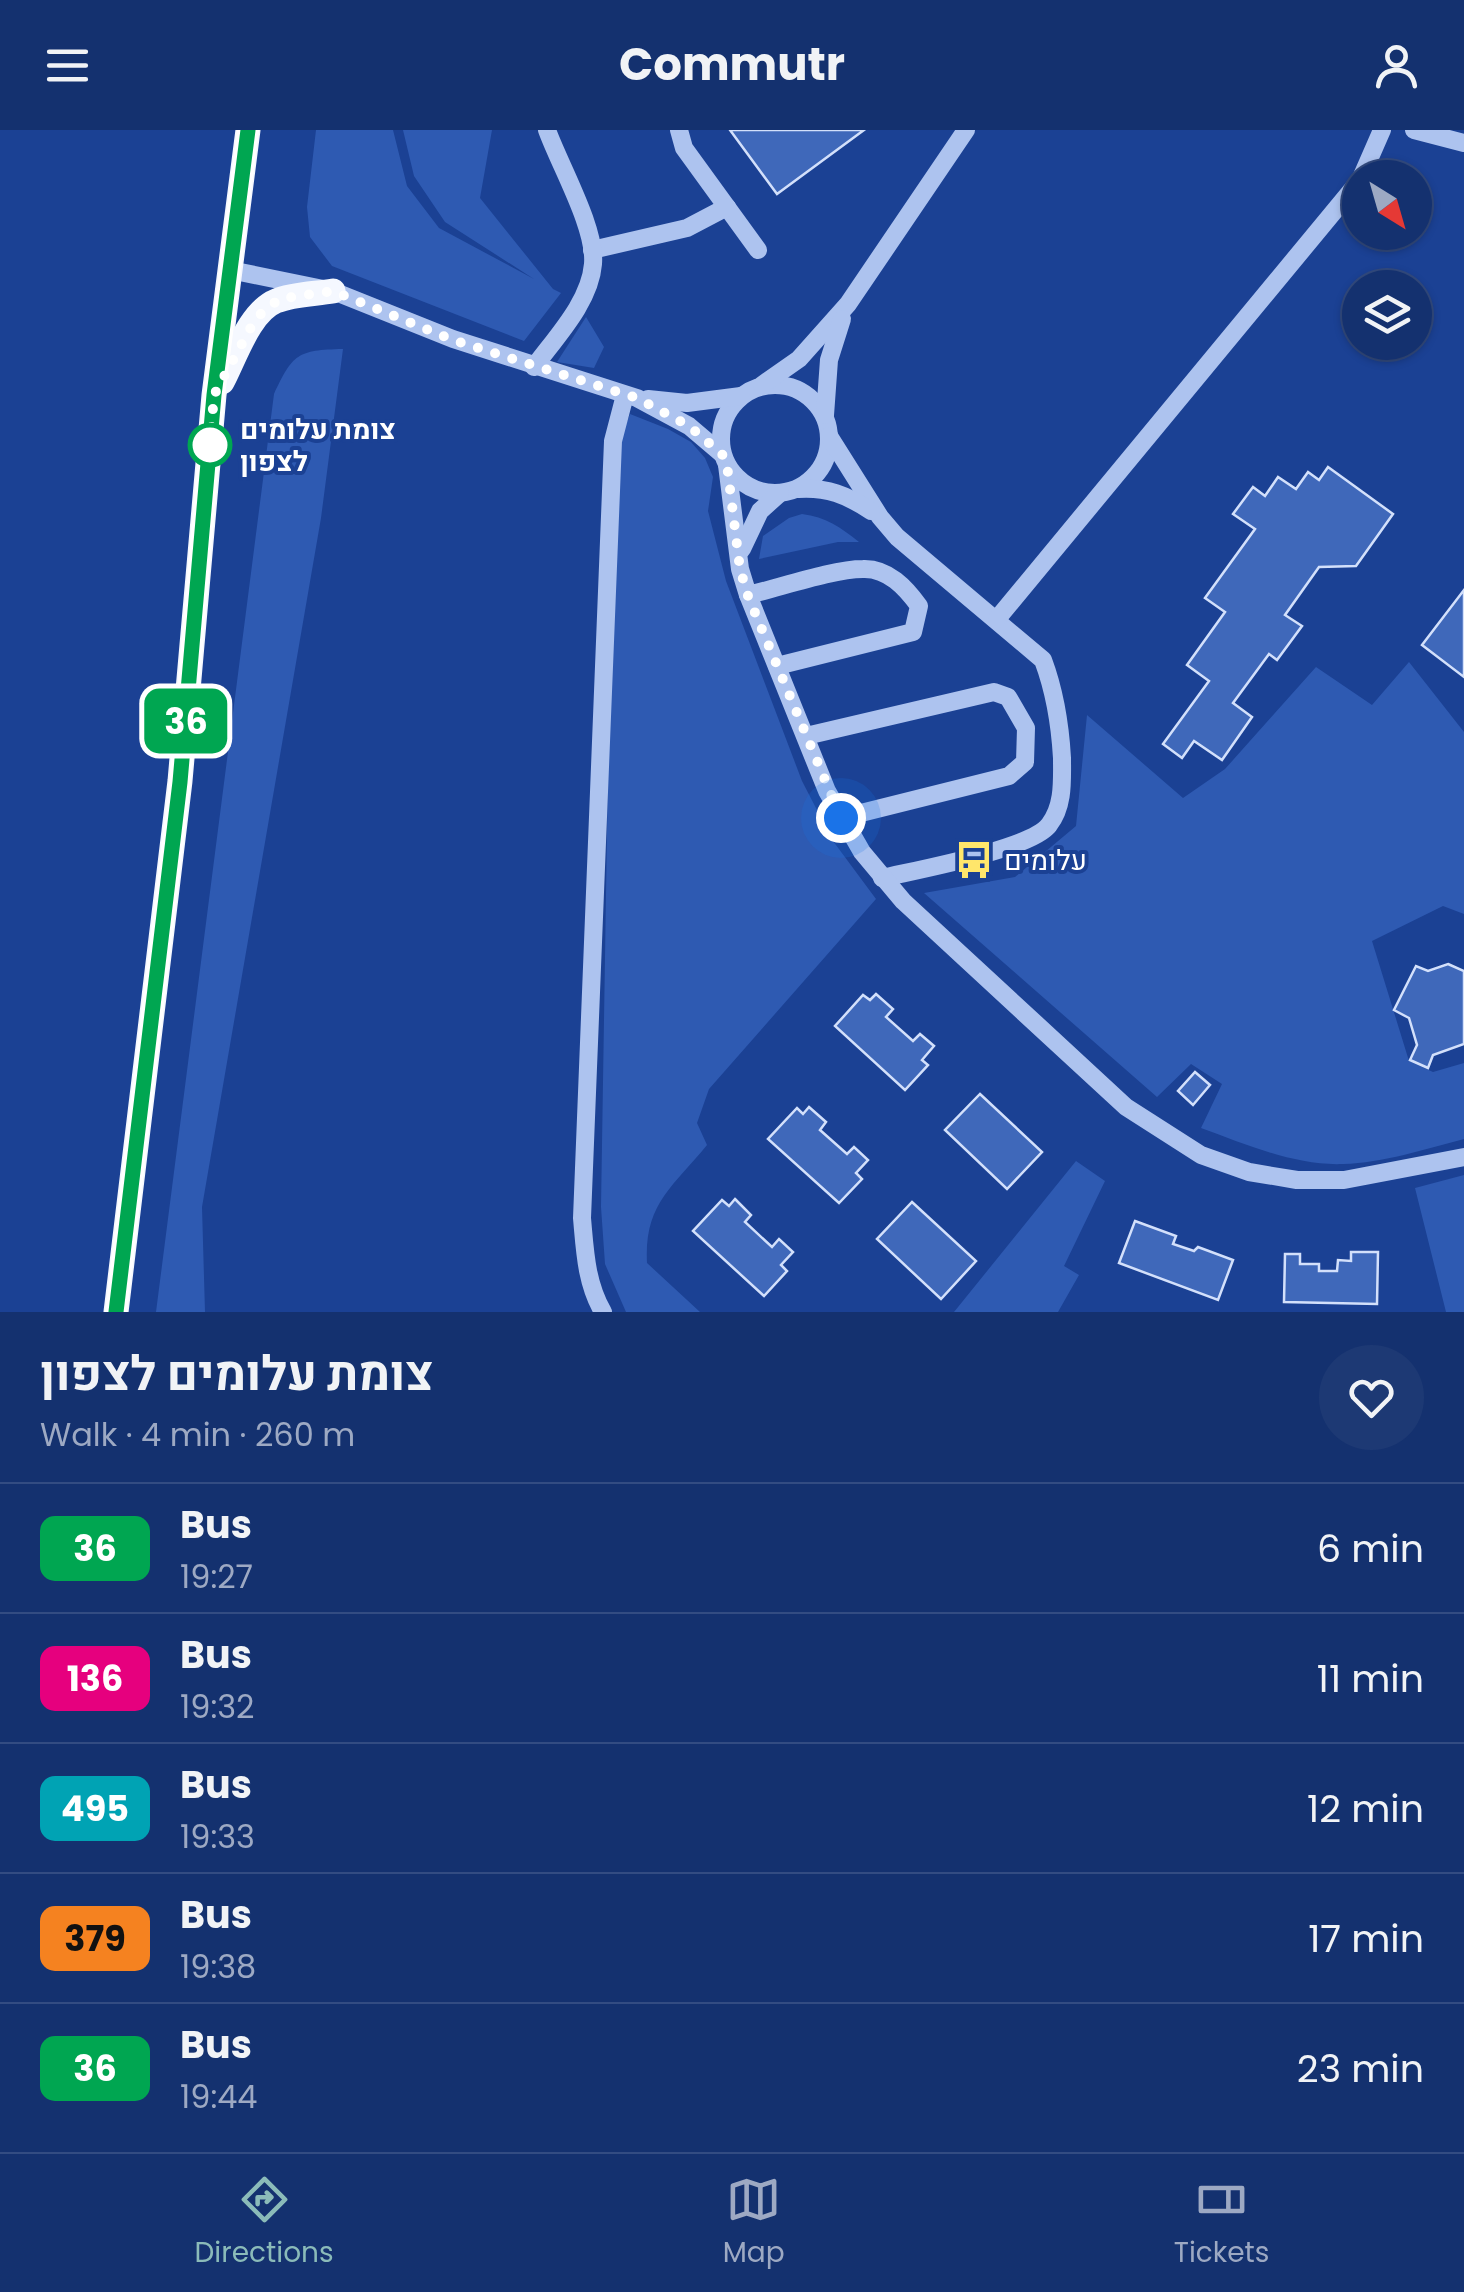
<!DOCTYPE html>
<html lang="en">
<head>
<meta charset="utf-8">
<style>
	:root { --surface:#14316f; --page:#1d3974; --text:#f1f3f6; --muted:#9da9c3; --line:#334c82; --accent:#8bbbb9 }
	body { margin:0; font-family:Poppins,Heebo,sans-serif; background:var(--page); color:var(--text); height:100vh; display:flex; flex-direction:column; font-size:38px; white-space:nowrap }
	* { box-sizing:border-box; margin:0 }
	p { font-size:32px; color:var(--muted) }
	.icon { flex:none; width:55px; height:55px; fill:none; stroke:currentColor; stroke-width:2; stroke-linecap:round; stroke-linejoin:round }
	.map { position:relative; height:1182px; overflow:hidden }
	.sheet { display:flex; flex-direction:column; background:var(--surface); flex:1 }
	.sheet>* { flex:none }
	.badge { padding:0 20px; border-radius:15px; font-size:35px; line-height:65px }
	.needle { width:65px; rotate:143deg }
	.controls { position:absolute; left:1342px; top:30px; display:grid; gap:20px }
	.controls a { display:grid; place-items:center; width:90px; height:90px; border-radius:50%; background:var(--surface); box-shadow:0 2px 8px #0004,0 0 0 2px var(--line); font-size:50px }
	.you { position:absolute; width:50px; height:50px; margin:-25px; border:8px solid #fff; border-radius:50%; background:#1a73e8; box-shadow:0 0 0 15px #1a73e833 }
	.map>.badge { position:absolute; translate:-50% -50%; box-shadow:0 0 0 5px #fff }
	.round { display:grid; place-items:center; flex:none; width:105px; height:105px; border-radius:52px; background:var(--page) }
	.overview { display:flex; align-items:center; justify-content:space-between; height:170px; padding:0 40px }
	h1 { font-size:48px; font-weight:700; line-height:75px }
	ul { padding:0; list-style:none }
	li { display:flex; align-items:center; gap:30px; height:130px; padding:0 40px; border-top:2px solid var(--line) }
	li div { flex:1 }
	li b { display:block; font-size:38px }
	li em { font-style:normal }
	li .badge { min-width:110px; font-weight:700; text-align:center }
	header { display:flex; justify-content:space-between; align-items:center; height:130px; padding:0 40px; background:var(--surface); font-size:45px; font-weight:700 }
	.dock { display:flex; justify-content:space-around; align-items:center; height:140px; border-top:2px solid var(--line); background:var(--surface); font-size:28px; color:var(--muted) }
	.dock a { display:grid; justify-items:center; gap:5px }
	.dock .on { color:var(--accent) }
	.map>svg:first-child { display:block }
	.green { fill:#2e5ab2 }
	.building { fill:#3f68ba; stroke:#d3e0fb; stroke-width:2.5 }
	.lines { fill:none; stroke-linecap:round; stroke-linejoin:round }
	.minor { stroke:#adc3ef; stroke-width:18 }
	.major { stroke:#f5f8ff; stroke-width:25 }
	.line-casing { stroke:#fff; stroke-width:22 }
	.line { stroke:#00a651; stroke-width:15 }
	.walk { stroke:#fff; stroke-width:10; stroke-dasharray:0 18 }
	.stop-dot { fill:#fff; stroke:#00a651; stroke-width:5 }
	.labels { text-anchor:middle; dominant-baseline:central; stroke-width:8; stroke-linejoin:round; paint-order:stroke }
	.stop-label { font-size:28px; font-weight:bold; fill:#fff; stroke:#1b4194; text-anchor:start }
	.poi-label { font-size:28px; fill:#fff; stroke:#1b4194; text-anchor:start }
</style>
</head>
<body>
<header><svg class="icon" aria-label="menu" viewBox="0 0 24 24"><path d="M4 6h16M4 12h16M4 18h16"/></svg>Commutr<svg class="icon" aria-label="person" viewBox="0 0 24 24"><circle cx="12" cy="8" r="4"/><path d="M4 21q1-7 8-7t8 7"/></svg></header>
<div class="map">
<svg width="1464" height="1182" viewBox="0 0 1464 1182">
	<rect width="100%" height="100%" fill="#1b4194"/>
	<g class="green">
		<path d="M316,0H393L407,56L439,98L534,149L445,92L414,46L403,0H492L480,68L553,159L561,163L524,211L332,136L310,107L307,77Z"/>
		<path d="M586,187L604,217L594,238L557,232Z"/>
		<path d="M343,219L321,388L202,1077L205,1182H156L274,264C293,224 297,220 343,219Z"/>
		<path d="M630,284L668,299L691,312L705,328L713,347L708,381L726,451L802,651L833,711L876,769L709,959L697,993L707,1015C672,1058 644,1074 647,1133L700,1182H626L605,1134L601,1077L613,327Z"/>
		<path d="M802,384C826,387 840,397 859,412H838L759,429L763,406L789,388Z"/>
		<path d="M1409,532L1464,602V784L1443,776L1372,811L1409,931L1433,942L1464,933V1009C1425,1019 1383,1033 1343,1034C1295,1036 1245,1014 1201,998L1222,954L1191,934L1157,967L924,763L1015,747L1076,696L1087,585L1183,668L1225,639L1316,537L1372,575Z"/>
		<path d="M1076,1031L1105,1051L1064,1136L1079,1145L1058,1182H954Z"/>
		<path d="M1464,1045V1182H1446L1415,1058Z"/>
	</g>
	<g class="building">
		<path d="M730,0H864L777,64Z"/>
		<path d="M1328,337L1393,384L1356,436L1319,437L1285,485L1302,496L1277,530L1269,524L1233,573L1252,587L1222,630L1194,611L1182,628L1163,614L1209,551L1187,535L1225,482L1205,468L1255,399L1233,384L1253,357L1265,366L1278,347L1296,359L1308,342L1319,350Z"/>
		<path d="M1464,460V547L1422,515Z"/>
		<path d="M1448,834L1464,841V914L1433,925L1428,938L1410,930L1417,915L1409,888L1394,880L1416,836L1428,841Z"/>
		<path d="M876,864L893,879L886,887L913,911L920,904L934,916L922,930L928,935L905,960L835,896L863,865L870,870Z"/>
		<path d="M1195,942L1210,955L1193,975L1178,961Z"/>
		<path d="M980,964L1042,1022L1007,1059L945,1000Z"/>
		<path d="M809,977L826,992L820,1000L847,1024L854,1017L868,1030L856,1043L862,1049L839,1073L768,1009L797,978L803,984Z"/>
		<path d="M735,1069L751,1085L745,1092L772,1117L779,1109L793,1122L781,1135L787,1141L764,1166L693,1101L722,1070L729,1076Z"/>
		<path d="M912,1072L976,1131L941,1169L877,1109Z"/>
		<path d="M1135,1091L1176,1106L1173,1114L1194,1121L1198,1117L1233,1130L1218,1170L1119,1133Z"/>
		<path d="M1351,1122H1378L1377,1174L1284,1172L1285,1124H1300V1134H1319V1141H1337L1338,1130L1351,1131Z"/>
	</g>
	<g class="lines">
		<g class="minor">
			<path d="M679,0L684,18L758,120"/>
			<path d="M1414,0L1464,13"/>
			<path d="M1361,48L1382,0"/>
			<path d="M592,120L687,98L727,77"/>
			<path d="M230,140L333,161L453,209L637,268L689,296L722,324"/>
			<path d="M534,237C556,207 590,172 593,134C596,98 560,36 547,0"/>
			<circle cx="775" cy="309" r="54"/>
			<path d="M762,255L799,229L848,174L966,0"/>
			<path d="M648,269L687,273L741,266"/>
			<path d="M825,285L829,230L842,189"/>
			<path d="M829,306L880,387L897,407L1043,530C1055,562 1060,593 1062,628C1062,650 1064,676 1049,695C1031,719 916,740 882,748"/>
			<path d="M727,335L740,439L748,465L827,661L862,722L903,771L1126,977L1201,1025L1249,1042L1297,1050H1344L1464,1027"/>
			<path d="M798,359C827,357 847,365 871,381"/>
			<path d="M742,419L760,381L780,363"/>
			<path d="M748,465C779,458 833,439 863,439C888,438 906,458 919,476L913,502L777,536"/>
			<path d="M997,489L1360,50"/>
			<path d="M806,606L994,562L1008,567L1026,598L1025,632L1009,646L841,688"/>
			<path d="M603,1182C586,1153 585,1121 582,1088L613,311L625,265"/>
		</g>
		<g class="major">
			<path d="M222,252C235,228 249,182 276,171C293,164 315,164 333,161"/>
			<path d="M116,1182L180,651L214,265L248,0"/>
		</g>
	</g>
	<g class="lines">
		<g class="line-casing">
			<path id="line" d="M116,1182L180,652L214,265L248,0"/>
		</g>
		<use href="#line" class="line"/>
		<path class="walk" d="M210,315L214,265L256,188L279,169L333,161L453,210L637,268L689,296L722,324L727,335L740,439L748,466L841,688"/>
	</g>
	<defs>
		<g id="bus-bare" transform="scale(3)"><path d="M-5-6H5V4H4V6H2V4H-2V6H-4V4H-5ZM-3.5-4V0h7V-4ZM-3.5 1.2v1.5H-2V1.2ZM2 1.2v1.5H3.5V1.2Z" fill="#ffe66b" stroke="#1b4194" stroke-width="2.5" paint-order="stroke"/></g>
	</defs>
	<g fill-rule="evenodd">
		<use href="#bus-bare" x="974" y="730"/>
	</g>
	<circle class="stop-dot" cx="210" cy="315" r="20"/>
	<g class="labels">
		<g class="stop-label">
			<text x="240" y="299">צומת עלומים<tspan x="240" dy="32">לצפון</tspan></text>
		</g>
		<g class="poi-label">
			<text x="1004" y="730">עלומים</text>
		</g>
	</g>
</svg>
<div class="controls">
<a><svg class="needle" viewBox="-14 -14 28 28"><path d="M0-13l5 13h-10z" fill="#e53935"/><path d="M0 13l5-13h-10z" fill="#9da9c3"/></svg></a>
<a><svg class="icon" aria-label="layers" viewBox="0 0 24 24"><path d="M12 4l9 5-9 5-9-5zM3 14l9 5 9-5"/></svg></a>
</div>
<div class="you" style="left:841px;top:688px"></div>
<b class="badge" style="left:186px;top:591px;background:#00a651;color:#fff">36</b>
</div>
<section class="sheet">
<div class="overview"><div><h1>צומת עלומים לצפון</h1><p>Walk · 4 min · 260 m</p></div><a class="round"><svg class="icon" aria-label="heart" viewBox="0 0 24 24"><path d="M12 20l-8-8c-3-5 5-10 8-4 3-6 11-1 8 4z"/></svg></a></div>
<ul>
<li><span class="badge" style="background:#00a651;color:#fff">36</span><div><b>Bus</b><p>19:27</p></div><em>6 min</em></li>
<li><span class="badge" style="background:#e6007e;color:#fff">136</span><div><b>Bus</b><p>19:32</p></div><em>11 min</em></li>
<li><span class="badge" style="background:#00a3b4;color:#fff">495</span><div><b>Bus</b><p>19:33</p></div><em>12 min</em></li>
<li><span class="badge" style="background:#f58220;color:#111">379</span><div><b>Bus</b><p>19:38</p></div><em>17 min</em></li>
<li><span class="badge" style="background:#00a651;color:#fff">36</span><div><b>Bus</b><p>19:44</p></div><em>23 min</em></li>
</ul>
</section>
<nav class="dock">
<a class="on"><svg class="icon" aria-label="directions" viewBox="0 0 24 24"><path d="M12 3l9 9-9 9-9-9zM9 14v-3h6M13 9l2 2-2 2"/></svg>Directions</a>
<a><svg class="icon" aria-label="map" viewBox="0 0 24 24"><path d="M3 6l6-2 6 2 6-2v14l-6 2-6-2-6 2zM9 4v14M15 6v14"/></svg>Map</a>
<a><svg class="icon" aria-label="tickets" viewBox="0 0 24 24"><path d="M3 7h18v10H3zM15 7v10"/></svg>Tickets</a>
</nav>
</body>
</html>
